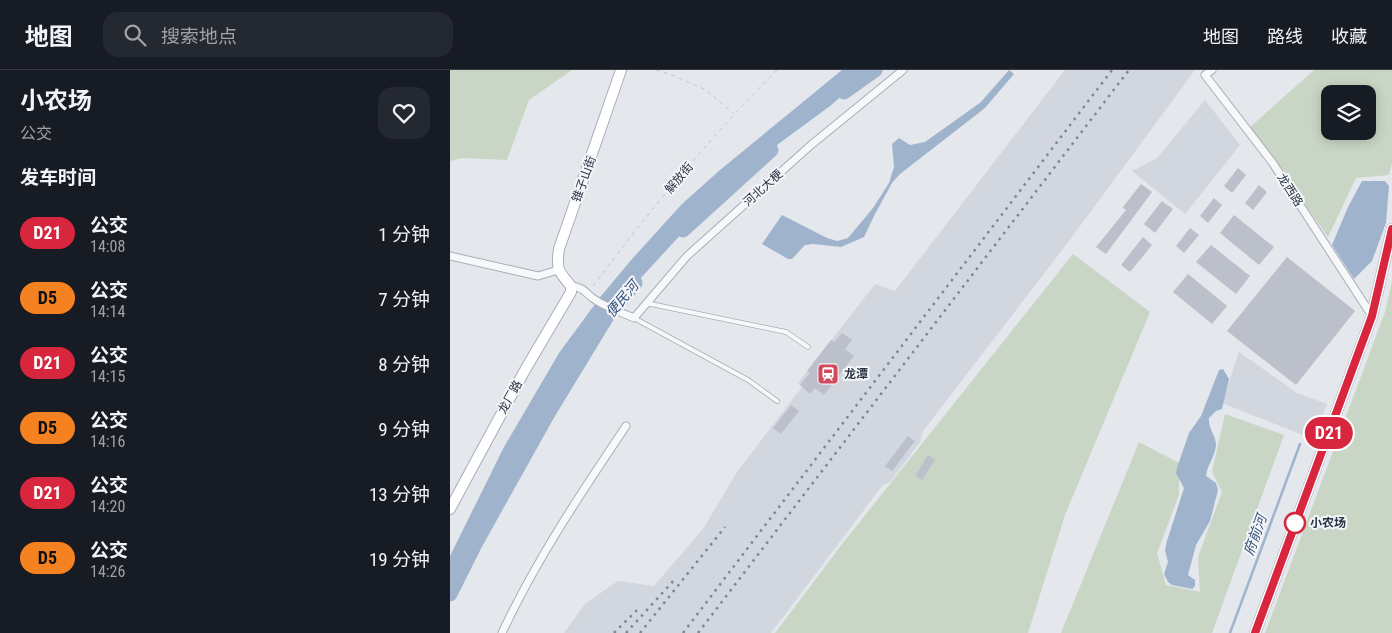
<!DOCTYPE html>
<html lang="zh">
<head>
<meta charset="utf-8">
<style>
	:root { --surface:#171b24; --page:#242831; --text:#f1f3f6; --muted:#9ea1a6; --line:#363941 }
	body { margin:0; font-family:"Roboto Condensed","Noto Sans SC",sans-serif; background:var(--page); color:var(--text); height:100vh; display:flex; flex-direction:column; font-size:19px; white-space:nowrap }
	* { box-sizing:border-box; margin:0 }
	p { font-size:16px; color:var(--muted) }
	.icon { flex:none; width:28px; height:28px; fill:none; stroke:currentColor; stroke-width:2; stroke-linecap:round; stroke-linejoin:round }
	.map { position:relative; flex:1; overflow:hidden }
	.sheet { display:flex; flex-direction:column; background:var(--surface); width:450px }
	.sheet>* { flex:none }
	.badge { padding:0 10px; border-radius:16px; font-size:18px; line-height:32px }
	.tools { position:absolute; left:871px; top:15px; display:grid; gap:10px }
	.tools a { display:grid; place-items:center; width:55px; height:55px; border-radius:10px; background:var(--surface); box-shadow:0 2px 12px #0003; font-size:25px }
	.map>.badge { position:absolute; translate:-50% -50%; box-shadow:0 0 0 2px #fff }
	h2 { padding:0 20px; font-size:19px; line-height:45px }
	.round { display:grid; place-items:center; flex:none; width:52px; height:52px; border-radius:15px; background:var(--page) }
	.headline { display:flex; align-items:center; justify-content:space-between; height:85px; padding:0 20px }
	h1 { font-size:24px; font-weight:700; line-height:38px }
	ul { padding:0; list-style:none }
	li { display:flex; align-items:center; gap:15px; height:65px; padding:0 20px }
	li div { flex:1 }
	li b { display:block; font-size:19px }
	li em { font-style:normal }
	li .badge { min-width:55px; font-weight:700; text-align:center }
	header { display:flex; align-items:center; gap:30px; box-sizing:border-box; height:70px; padding:0 25px; background:var(--surface); border-bottom:1px solid var(--line) }
	header strong { font-size:24px }
	nav { display:flex; gap:28px; margin-inline-start:auto; font-size:18px }
	.search { width:350px; height:45px; background:var(--page); display:flex; align-items:center; gap:12px; box-sizing:border-box; padding:0 18px; border-radius:15px; color:var(--muted); font-size:19px }
	main { display:flex; flex:1; min-height:0 }
	.map>svg:first-child { display:block }
	.built { fill:#d2d6de }
	.green { fill:#c9d6c5; fill-rule:evenodd }
	.water { fill:#9fb4cc }
	.lines { fill:none; stroke-linecap:round; stroke-linejoin:round }
	.stream { stroke:#9fb4cc; stroke-width:2.5 }
	.river { stroke:#9fb4cc; stroke-width:15 }
	.building { fill:#bbc0ca }
	.lane-casing { stroke:#a9aeb7; stroke-width:5.5 }
	.street-casing { stroke:#a9aeb7; stroke-width:9 }
	.secondary-casing { stroke:#a9aeb7; stroke-width:12 }
	.path { stroke:#c2c5cb; stroke-width:1; stroke-dasharray:4 4; stroke-linecap:butt }
	.lane { stroke:#f7f8fa; stroke-width:4 }
	.street { stroke:#f7f8fa; stroke-width:7 }
	.secondary { stroke:#fff; stroke-width:10 }
	.rail { stroke:#7d8696; stroke-width:2.5; stroke-dasharray:2.5 5; stroke-linecap:butt }
	.line-casing { stroke:#fff; stroke-width:11 }
	.line { stroke:#d7263d; stroke-width:8 }
	.stop-dot { fill:#fff; stroke:#d7263d; stroke-width:2.5 }
	.labels { text-anchor:middle; dominant-baseline:central; stroke-width:4; stroke-linejoin:round; paint-order:stroke }
	.street-label { font-size:12px; fill:#2b3445; stroke:#f4f6f9 }
	.poi-label { font-size:12px; font-weight:bold; fill:#2b3445; stroke:#f4f6f9; text-anchor:start }
	.stop-label { font-size:12px; font-weight:bold; fill:#2b3445; stroke:#f4f6f9; text-anchor:start }
	.water-label { font-size:14px; font-style:italic; fill:#34527a; stroke:#f4f6f9 }
</style>
</head>
<body>
<header>
<strong>地图</strong>
<div class="search"><svg class="icon" aria-label="search" viewBox="0 0 24 24"><circle cx="10" cy="10" r="6"/><path d="M15 15l6 6"/></svg>搜索地点</div>
<nav><a>地图</a><a>路线</a><a>收藏</a></nav>
</header>
<main>
<section class="sheet">
<div class="headline"><div><h1>小农场</h1><p>公交</p></div><a class="round"><svg class="icon" aria-label="heart" viewBox="0 0 24 24"><path d="M12 20l-8-8c-3-5 5-10 8-4 3-6 11-1 8 4z"/></svg></a></div>
<h2>发车时间</h2>
<ul>
<li><span class="badge" style="background:#d7263d;color:#fff">D21</span><div><b>公交</b><p>14:08</p></div><em>1 分钟</em></li>
<li><span class="badge" style="background:#f58220;color:#111">D5</span><div><b>公交</b><p>14:14</p></div><em>7 分钟</em></li>
<li><span class="badge" style="background:#d7263d;color:#fff">D21</span><div><b>公交</b><p>14:15</p></div><em>8 分钟</em></li>
<li><span class="badge" style="background:#f58220;color:#111">D5</span><div><b>公交</b><p>14:16</p></div><em>9 分钟</em></li>
<li><span class="badge" style="background:#d7263d;color:#fff">D21</span><div><b>公交</b><p>14:20</p></div><em>13 分钟</em></li>
<li><span class="badge" style="background:#f58220;color:#111">D5</span><div><b>公交</b><p>14:26</p></div><em>19 分钟</em></li>
</ul>
</section>
<div class="map">
<svg width="942" height="563" viewBox="0 0 942 563">
	<rect width="100%" height="100%" fill="#e4e7ec"/>
	<g class="built">
		<path d="M615,0H745L616,175L473,361L470,372L441,411L432,416L321,563H114L135,534L168,511L204,516L253,459L287,402L352,317L348,313L425,214L445,221Z"/>
		<path d="M755,30L790,75L735,144L682,101L707,88Z"/>
		<path d="M789,282L847,323L877,334L863,369L772,333Z"/>
	</g>
	<g class="green">
		<path d="M0,0H122L79,30L57,90L12,88L0,91Z"/>
		<path d="M864,0H942V93L939,105L906,108L878,167L800,57ZM880,24H918V61H880Z"/>
		<path d="M623,184L700,242L615,445L578,563H325L393,473Z"/>
		<path d="M942,211V563H815L935,242Z"/>
		<path d="M775,344L834,365L762,563H611L689,372L729,393V425L707,483L716,515L750,522L748,487L772,422L762,402Z"/>
	</g>
	<g class="water">
		<path d="M392,0H422L380,36L323,78L277,119L246,148L166,235L147,257L100,333L36,452L0,523V486L54,377L109,283L151,226L182,189L232,134L270,100Z"/>
		<path d="M559,0L564,4L535,38L450,104L442,113L425,144L414,167L391,177L363,174L355,175L342,189H338L312,174L332,145L377,168L387,171L398,168L423,138L439,113L444,97L442,74L449,68L460,75L475,72L531,32Z"/>
		<path d="M912,111H935L939,116L936,153L922,191L904,209L882,175L898,137Z"/>
		<path d="M773,299L779,309L772,339L766,341L759,348C758,359 766,365 766,375C765,387 757,395 756,406L766,413L768,420L760,451L746,475L738,505L745,510V516L742,519L722,515L718,512L714,504L718,492L715,480L717,471L734,418L726,403L727,398L739,363L751,346L769,300Z"/>
	</g>
	<g class="lines">
		<path class="stream" d="M780,563L850,374"/>
		<g class="river">
			<path d="M394,22L425,0"/>
			<path d="M233,160L321,80"/>
			<path d="M0,524L26,472L98,343L157,246L185,213"/>
		</g>
	</g>
	<g class="building">
		<path d="M788,98L796,105L782,123L774,116Z"/>
		<path d="M691,114L702,122L656,184L646,177L676,140L673,137Z"/>
		<path d="M809,115L817,122L803,140L795,133Z"/>
		<path d="M764,128L772,135L758,153L750,146Z"/>
		<path d="M712,131L723,139L705,163L694,154Z"/>
		<path d="M784,145L824,177L809,195L770,163Z"/>
		<path d="M740,158L749,165L734,183L726,176Z"/>
		<path d="M693,167L702,175L680,202L671,195Z"/>
		<path d="M761,175L800,206L786,224L746,192Z"/>
		<path d="M837,187L905,241L846,315L777,261Z"/>
		<path d="M738,204L777,236L762,254L723,222Z"/>
		<path d="M392,263L402,270L395,279L404,286L374,325L365,318L360,324L350,315L360,303L357,301L381,270L384,272Z"/>
		<path d="M341,335L349,341L331,364L323,358Z"/>
		<path d="M458,366L465,371L442,401L435,396Z"/>
		<path d="M478,385L485,390L472,410L465,406Z"/>
	</g>
	<g class="lines">
		<g class="lane-casing">
			<g id="lane">
				<path d="M196,233L336,262L358,277"/>
				<path d="M184,248L298,310L327,331"/>
			</g>
		</g>
		<g class="street-casing">
			<g id="street">
				<path d="M762,0L755,5L822,92L922,246"/>
				<path d="M0,186L88,206L108,200"/>
				<path d="M121,216C135,218 134,222 144,229C155,237 171,242 184,248L237,186L361,75L453,0"/>
				<path d="M52,563C86,490 131,423 176,356"/>
			</g>
		</g>
		<g class="secondary-casing">
			<g id="secondary">
				<path d="M0,439L75,300L121,222V216C108,201 106,199 109,179L171,0"/>
				<path d="M805,563L922,246L942,159"/>
			</g>
		</g>
		<g class="path">
			<path d="M206,0L222,5L256,20L283,43"/>
			<path d="M143,216C200,140 260,67 327,0"/>
		</g>
		<use href="#lane" class="lane"/>
		<use href="#street" class="street"/>
		<use href="#secondary" class="secondary"/>
		<g class="rail">
			<path d="M164,563L187,540"/>
			<path d="M176,563L226,508"/>
			<path d="M190,563L275,457"/>
			<path d="M233,563L662,0"/>
			<path d="M248,563L679,0"/>
		</g>
	</g>
	<g class="lines">
		<g class="line-casing">
			<path id="line" d="M805,563L922,246L942,159"/>
		</g>
		<use href="#line" class="line"/>
	</g>
	<defs>
		<g id="station-square" transform="scale(1.125)"><rect x="-9" y="-9" width="18" height="18" rx="4" fill="#d1495b" stroke="#f4f6f9"/><path d="M-3-6H3Q5-6 5-4V2Q5 4 3 4L4.5 6H3L1.5 4h-3L-3 6H-4.5L-3 4Q-5 4-5 2V-4Q-5-6-3-6ZM-3.5-4v3h7v-3ZM-3.5 1v1.5H-2V1ZM2 1v1.5H3.5V1Z" fill="#fff"/></g>
	</defs>
	<g fill-rule="evenodd">
		<use href="#station-square" x="378" y="304"/>
	</g>
	<circle class="stop-dot" cx="845" cy="453" r="10"/>
	<g class="labels">
		<g class="street-label">
			<text transform="translate(229 108) rotate(-50)">解放街</text>
			<text transform="translate(134 109) rotate(-70)">锥子山街</text>
			<text transform="translate(313 118) rotate(-42)">河北大梗</text>
			<text transform="translate(840 120) rotate(57)">龙西路</text>
			<text transform="translate(60 327) rotate(-61)">龙厂路</text>
		</g>
		<g class="poi-label">
			<text x="394" y="304">龙潭</text>
		</g>
		<g class="stop-label">
			<text x="860" y="453">小农场</text>
		</g>
		<g class="water-label">
			<text transform="translate(172 229) rotate(-50)">便民河</text>
			<text transform="translate(805 465) rotate(-70)">府前河</text>
		</g>
	</g>
</svg>
<div class="tools">
<a><svg class="icon" aria-label="layers" viewBox="0 0 24 24"><path d="M12 4l9 5-9 5-9-5zM3 14l9 5 9-5"/></svg></a>
</div>
<b class="badge" style="left:879px;top:363px;background:#d7263d;color:#fff">D21</b>
</div>
</main>
</body>
</html>
